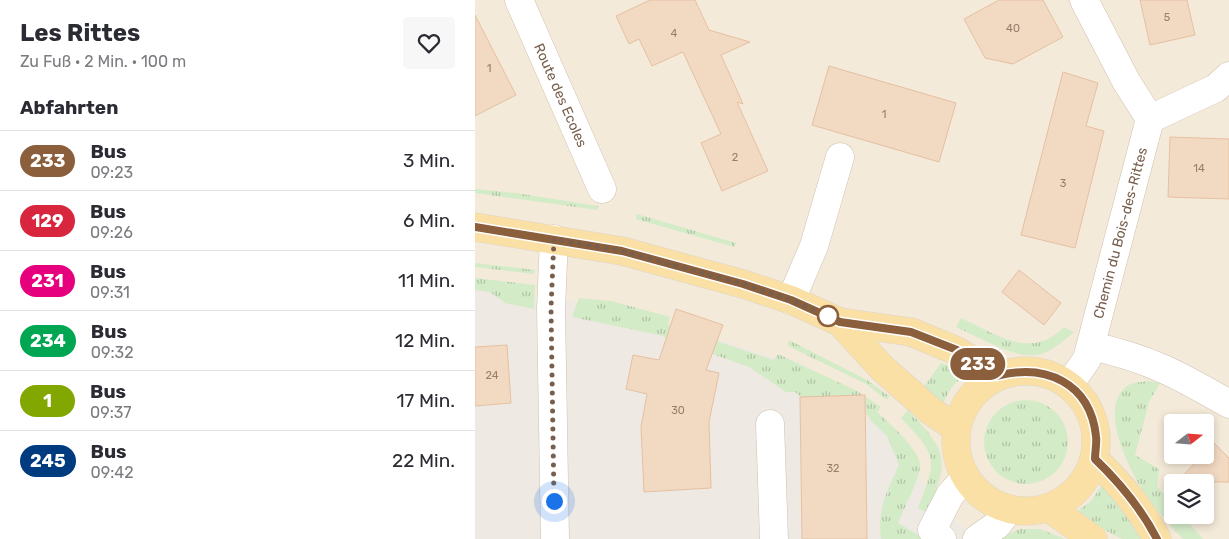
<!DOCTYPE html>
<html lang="de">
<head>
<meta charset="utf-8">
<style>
	:root { --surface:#fff; --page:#f7f7f7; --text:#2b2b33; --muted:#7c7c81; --line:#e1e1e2 }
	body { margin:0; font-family:Rubik,sans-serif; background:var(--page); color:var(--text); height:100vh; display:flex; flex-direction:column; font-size:19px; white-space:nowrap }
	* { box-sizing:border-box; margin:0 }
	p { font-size:16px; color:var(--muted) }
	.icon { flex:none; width:28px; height:28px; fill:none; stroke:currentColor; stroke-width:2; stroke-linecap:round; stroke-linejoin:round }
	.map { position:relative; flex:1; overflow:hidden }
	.side { display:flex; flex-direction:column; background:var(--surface); width:475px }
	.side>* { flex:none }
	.badge { padding:0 10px; border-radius:16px; font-size:18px; line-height:32px }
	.needle { width:32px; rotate:73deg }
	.controls { position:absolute; left:689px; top:414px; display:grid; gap:10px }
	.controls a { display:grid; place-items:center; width:50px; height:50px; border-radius:5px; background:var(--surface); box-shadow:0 2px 8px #0003; font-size:25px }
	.you { position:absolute; width:25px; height:25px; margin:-12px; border:4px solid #fff; border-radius:50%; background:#1a73e8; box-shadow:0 0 0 8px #1a73e833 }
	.map>.badge { position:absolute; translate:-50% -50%; box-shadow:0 0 0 2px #fff }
	h2 { padding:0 20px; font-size:19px; line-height:45px }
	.round { display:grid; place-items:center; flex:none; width:52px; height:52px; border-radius:5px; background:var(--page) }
	.headline { display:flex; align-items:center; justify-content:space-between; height:85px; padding:0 20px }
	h1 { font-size:24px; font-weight:700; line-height:38px }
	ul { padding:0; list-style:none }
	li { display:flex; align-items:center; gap:15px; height:60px; padding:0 20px; border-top:1px solid var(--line) }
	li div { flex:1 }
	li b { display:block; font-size:19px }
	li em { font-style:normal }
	li .badge { min-width:55px; font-weight:700; text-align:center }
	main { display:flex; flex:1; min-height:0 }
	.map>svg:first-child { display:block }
	.residential { fill:#f4ead9; fill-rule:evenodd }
	.industrial { fill:#eee9e3 }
	.grass { fill:url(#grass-tufts) }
	.building { fill:#f2d9c2; stroke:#e5c0a2 }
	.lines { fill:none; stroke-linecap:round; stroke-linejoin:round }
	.minor-casing { stroke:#cfc0af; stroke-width:29 }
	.major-casing { stroke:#dcd5d1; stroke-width:29 }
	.minor { stroke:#fff; stroke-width:28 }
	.major { stroke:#fae0a4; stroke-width:28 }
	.line-casing { stroke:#fff; stroke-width:11 }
	.line { stroke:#8b5e3c; stroke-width:8 }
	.walk { stroke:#785f4d; stroke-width:5; stroke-dasharray:0 9 }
	.stop-dot { fill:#fff; stroke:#8b5e3c; stroke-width:2.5 }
	.labels { text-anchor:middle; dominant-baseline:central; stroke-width:4; stroke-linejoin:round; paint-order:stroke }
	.number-label { font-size:11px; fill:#967e6a }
	.street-label { font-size:14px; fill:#785f4d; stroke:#fffaf1 }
</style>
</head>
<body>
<main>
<section class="side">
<div class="headline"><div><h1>Les Rittes</h1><p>Zu Fuß · 2 Min. · 100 m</p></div><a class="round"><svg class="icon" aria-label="heart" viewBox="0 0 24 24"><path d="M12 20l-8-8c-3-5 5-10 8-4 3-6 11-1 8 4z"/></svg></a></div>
<h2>Abfahrten</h2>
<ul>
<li><span class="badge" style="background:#8b5e3c;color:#fff">233</span><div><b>Bus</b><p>09:23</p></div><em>3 Min.</em></li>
<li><span class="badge" style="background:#d7263d;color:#fff">129</span><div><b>Bus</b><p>09:26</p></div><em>6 Min.</em></li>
<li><span class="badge" style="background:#e6007e;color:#fff">231</span><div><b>Bus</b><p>09:31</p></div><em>11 Min.</em></li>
<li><span class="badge" style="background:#00a651;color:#fff">234</span><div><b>Bus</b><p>09:32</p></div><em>12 Min.</em></li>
<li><span class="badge" style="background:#81a700;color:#fff">1</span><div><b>Bus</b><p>09:37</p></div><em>17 Min.</em></li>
<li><span class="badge" style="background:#003b80;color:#fff">245</span><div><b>Bus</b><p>09:42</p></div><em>22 Min.</em></li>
</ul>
</section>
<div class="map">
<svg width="754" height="539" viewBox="0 0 754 539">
	<defs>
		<pattern id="grass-tufts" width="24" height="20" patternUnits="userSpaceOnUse" patternTransform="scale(1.25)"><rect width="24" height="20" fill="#d4ebc8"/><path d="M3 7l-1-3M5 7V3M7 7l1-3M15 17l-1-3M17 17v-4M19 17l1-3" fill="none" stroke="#b1c2a5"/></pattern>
	</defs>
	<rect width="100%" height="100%" fill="#fdf7ea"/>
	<path class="residential" d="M0,0H754V539H501L456,497L0,288ZM698,422H730V455H698ZM698,482H730V515H698Z"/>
	<path class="industrial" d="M0,288L135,306L311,361L400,407L456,497L501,539H0Z"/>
	<g class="grass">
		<path d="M0,189L41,193L123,206L122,210L0,193Z"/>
		<path d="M162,214L261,243L259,247L161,219Z"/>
		<path d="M0,263L60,270L59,274L0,267Z"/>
		<path d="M0,278L60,285L59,309L30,303L15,292L0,290Z"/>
		<path d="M104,298L136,301L195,317L193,325L299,360L303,354L382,391L406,407L402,412C414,423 443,448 445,464C446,478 428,509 423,523L450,539H406C402,508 412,492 424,465L412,436L397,422L382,400H330L320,392H311L274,367L184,335L97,317Z"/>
		<path d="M486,318C521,334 556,361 589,327L599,332C589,340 579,350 566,354C542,361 504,337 481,327Z"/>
		<path d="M314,340L392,380L414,396L412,400L391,384L313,346Z"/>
		<path d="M466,363L487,370L489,375L477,387L468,403L448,388Z"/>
		<path d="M674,381L685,383L674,402L660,455L684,469L682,486L697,504L698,515H707L728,539H708C695,525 681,510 671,495C655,472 622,408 652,386C657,382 667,382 674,381Z"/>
		<circle cx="551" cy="442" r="42"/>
		<path d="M433,410C473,452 475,459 452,513L443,508C462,457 463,458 426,418Z"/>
		<path d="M627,485L633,487L669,539H647L603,516V511L616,501Z"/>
		<path d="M545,529H565L590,539H522Z"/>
	</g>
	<g class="building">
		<path d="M175,0H220L234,30L275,42L246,55L268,104L262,102L293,171L247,191L226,143L246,134L208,52L177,66L164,39L154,44L141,16Z"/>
		<path d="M524,0H568L588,37L538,64L510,58L489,19Z"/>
		<path d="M665,0H712L720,35L675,45Z"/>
		<path d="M0,15L41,95L0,116Z"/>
		<path d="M354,66L481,103L464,162L337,125Z"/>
		<path d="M588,72L623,83L611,126L629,131L600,248L546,235Z"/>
		<path d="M695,137L754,139V199L693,197Z"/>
		<path d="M544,270L586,303L569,325L527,292Z"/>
		<path d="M201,309L248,325L231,370L244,373L234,422L236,488L169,492L166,427L172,394L151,389L158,355L184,360Z"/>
		<path d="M32,345L36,403L0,406V347Z"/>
		<path d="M390,395L392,539H327L325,397Z"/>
		<path d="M739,443L754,458V482H702Z"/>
	</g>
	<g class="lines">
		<g class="minor-casing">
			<g id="minor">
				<path id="s1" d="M44,0L127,189"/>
				<path d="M609,0L651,81L675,119"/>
				<path d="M79,239L76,309L80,539"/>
				<path d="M316,300L339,246L365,157"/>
				<path d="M616,346C673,358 704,375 754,404"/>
				<path id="s2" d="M594,385L612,359L675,119L741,88L754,76"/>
				<path d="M295,424L299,539"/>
				<path d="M467,539L457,530L475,495L490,478"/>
				<path d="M502,539L522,525L533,511"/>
			</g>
		</g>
		<g class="major-casing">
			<g id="major">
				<path d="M0,227L147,251L268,284L316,300L365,322L436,332L482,351L522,376"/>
				<path d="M365,322L407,368L456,411L481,428"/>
				<circle cx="551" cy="441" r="70"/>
				<path d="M619,459C645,483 666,508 682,539"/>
				<path d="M574,508L618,539"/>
			</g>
		</g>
		<use href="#minor" class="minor"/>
		<use href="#major" class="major"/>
	</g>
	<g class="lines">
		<g class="line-casing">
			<path id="line" d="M0,227L147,251L268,284L316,300L365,322L436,332L482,350L522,376C571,363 615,383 621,436C622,443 620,452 620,459C645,483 666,508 682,539"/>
		</g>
		<use href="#line" class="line"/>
		<path class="walk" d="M79,501L76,308L79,239L147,251L268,284L316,300L353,316"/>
	</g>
	<circle class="stop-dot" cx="353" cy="316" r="10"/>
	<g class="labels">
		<g class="number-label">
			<text x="692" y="17">5</text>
			<text x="538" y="28">40</text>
			<text x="199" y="33">4</text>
			<text x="14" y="68">1</text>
			<text x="409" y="114">1</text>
			<text x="260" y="157">2</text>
			<text x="724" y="168">14</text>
			<text x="588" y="183">3</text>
			<text x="17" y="375">24</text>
			<text x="203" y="410">30</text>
			<text x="358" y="468">32</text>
		</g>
		<g class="street-label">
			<text stroke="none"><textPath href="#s1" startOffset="104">Route des Ecoles</textPath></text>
			<text stroke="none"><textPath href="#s2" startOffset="162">Chemin du Bois-des-Rittes</textPath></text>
		</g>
	</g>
</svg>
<div class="controls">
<a><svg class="needle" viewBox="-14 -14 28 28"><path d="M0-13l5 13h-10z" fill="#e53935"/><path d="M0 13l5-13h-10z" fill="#7c7c81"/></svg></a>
<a><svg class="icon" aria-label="layers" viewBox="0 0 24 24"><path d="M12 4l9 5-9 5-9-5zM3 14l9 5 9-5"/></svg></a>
</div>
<div class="you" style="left:79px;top:501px"></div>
<b class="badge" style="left:503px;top:364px;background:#8b5e3c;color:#fff">233</b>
</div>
</main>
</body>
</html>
